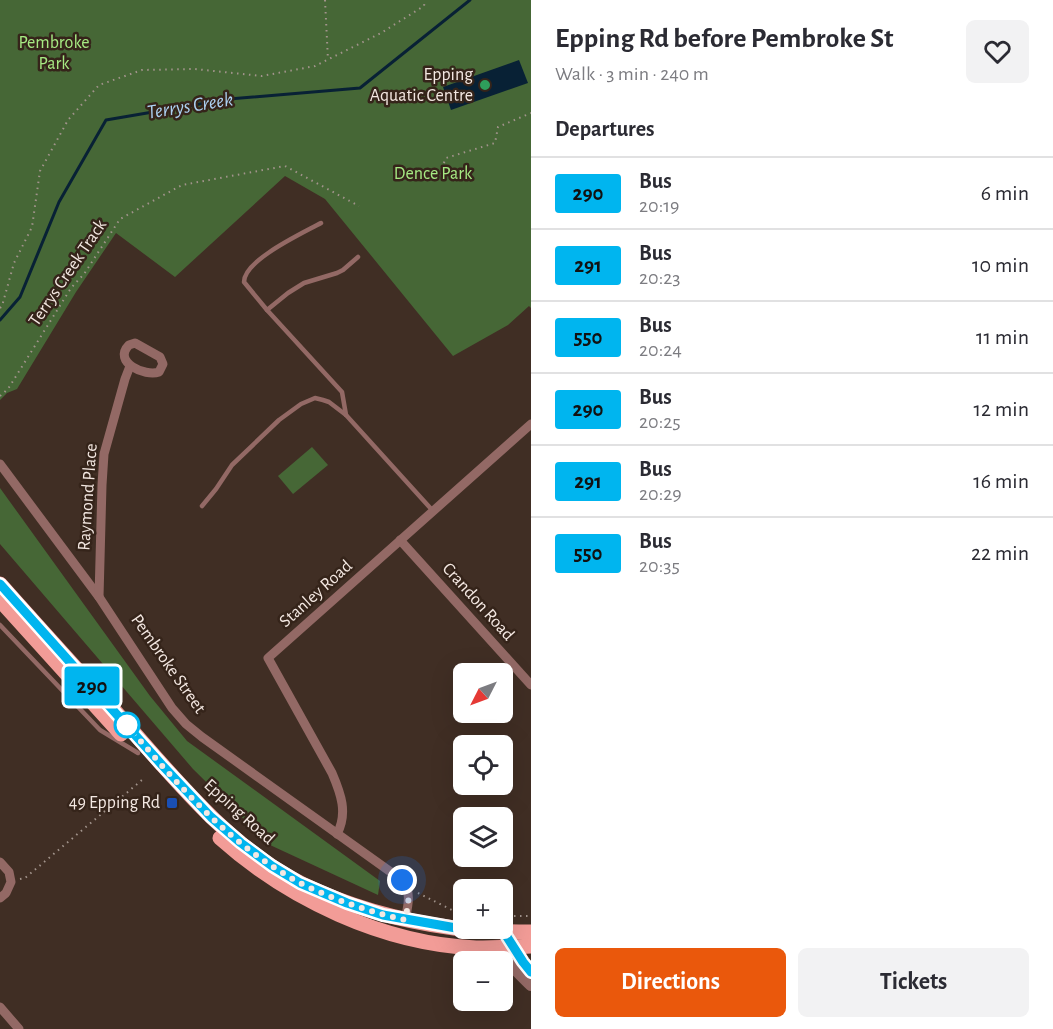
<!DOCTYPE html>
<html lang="en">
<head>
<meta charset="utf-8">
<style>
	:root { --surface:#fff; --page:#f2f2f3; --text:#2b2b33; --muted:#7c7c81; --line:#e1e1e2; --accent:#ea580c }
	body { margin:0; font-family:"Alegreya Sans",sans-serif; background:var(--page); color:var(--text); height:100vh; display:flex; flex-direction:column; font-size:22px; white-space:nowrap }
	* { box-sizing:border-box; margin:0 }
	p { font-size:20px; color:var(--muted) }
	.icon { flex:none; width:33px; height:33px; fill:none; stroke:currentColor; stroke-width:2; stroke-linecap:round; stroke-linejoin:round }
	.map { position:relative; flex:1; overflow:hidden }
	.drawer { display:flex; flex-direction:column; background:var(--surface); width:522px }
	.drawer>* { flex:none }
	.badge { padding:0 12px; border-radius:4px; font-size:21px; line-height:39px }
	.needle { width:39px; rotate:228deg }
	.fabs { position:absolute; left:453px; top:663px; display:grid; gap:12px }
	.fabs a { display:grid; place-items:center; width:60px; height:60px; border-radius:9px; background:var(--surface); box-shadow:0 6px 24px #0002; font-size:30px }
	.you { position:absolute; width:30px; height:30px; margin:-15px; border:4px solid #fff; border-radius:50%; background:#1a73e8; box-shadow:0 0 0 9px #1a73e833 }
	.map>.badge { position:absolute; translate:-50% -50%; box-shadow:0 0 0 3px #fff }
	h2 { padding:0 24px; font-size:22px; line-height:54px }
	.round { display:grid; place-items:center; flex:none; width:63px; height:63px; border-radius:9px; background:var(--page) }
	.head { display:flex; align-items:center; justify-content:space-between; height:102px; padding:0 24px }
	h1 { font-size:28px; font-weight:700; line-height:45px }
	.cta { display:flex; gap:12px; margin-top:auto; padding:12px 24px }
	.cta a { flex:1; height:69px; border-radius:9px; background:var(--accent); color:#fff; font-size:24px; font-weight:700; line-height:69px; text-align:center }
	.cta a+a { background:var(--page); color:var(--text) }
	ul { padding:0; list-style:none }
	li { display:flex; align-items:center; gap:18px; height:72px; padding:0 24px; border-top:2px solid var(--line) }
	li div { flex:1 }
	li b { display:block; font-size:22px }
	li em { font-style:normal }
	li .badge { min-width:66px; font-weight:700; text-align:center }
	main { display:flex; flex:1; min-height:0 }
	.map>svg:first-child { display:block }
	.green { fill:#466736 }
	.water { fill:#082135 }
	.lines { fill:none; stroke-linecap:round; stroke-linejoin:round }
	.stream { stroke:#082135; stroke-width:3 }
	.path { stroke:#a2948c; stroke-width:2; stroke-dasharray:1.5 4.5; stroke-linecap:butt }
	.service { stroke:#936965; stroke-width:4.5 }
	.minor { stroke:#936965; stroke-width:9 }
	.tertiary { stroke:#936965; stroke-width:12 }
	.primary { stroke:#f29c97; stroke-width:15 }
	.line-casing { stroke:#fff; stroke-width:14 }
	.line { stroke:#00b5ef; stroke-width:9 }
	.walk { stroke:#f4e8e2; stroke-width:6; stroke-dasharray:0 10.8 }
	.leisure-dot { fill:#2e9e5b; stroke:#35241a; stroke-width:2 }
	.stop-dot { fill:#fff; stroke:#00b5ef; stroke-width:3 }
	.transit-dot { fill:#1a4fb4; stroke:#35241a; stroke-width:2 }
	.labels { text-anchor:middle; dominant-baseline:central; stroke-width:5; stroke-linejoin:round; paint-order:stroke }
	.park-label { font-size:18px; fill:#a6ea83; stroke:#35241a }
	.poi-label { font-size:18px; fill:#f4e8e2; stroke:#35241a; text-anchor:end }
	.street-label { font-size:18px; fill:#f4e8e2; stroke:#35241a }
	.water-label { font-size:20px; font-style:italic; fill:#add1f2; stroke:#35241a }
</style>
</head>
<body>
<main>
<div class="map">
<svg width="531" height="1029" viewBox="0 0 531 1029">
	<rect width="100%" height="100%" fill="#402e24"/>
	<g class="green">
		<path d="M0,0H531V308L529,306L508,325L453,356L325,199L285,176L175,277L116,233L76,292L17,389L7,393L0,400Z"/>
		<path d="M312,447L328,465L293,494L278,476Z"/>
		<path d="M0,488L150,696L187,741L380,881L378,895L270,845L193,769L0,544Z"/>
	</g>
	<path class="water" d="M519,60L528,83L451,110L443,87Z"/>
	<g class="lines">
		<path class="stream" d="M0,320L20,297L59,202L106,120L229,99L360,88L470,0"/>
		<g class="path">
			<path d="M325,0L328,60"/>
			<path d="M439,174L446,158L495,143L498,127L531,113"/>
			<path d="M0,308L2,306L14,263L32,227L40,171L68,120L99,85L142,70L195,69L262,76L315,66L381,33L424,6L425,0"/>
			<path d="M0,396L8,389L71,288L84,274L120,219L182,185L285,166L359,206"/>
			<path d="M20,879L25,878L142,780"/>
			<path d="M418,893L464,916"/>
			<path d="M502,916H530V918"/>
		</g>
		<g class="service">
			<path d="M321,223C303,233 244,260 244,282L267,310L342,392L346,415"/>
			<path d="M267,310L288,293L304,283L337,273L343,270L358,257"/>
			<path d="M202,506L216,489L232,465L279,420L301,404L315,398L323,400L329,402L346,415L433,511"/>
			<path d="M0,625L100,730L138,753"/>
		</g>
		<g class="minor">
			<path d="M135,343L160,357L163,364L159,372C145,377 112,362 129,345Z"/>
			<path d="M0,464L99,597L172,708L186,724L202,737L402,880C412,892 408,906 405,920"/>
			<path d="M400,540L531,685"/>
			<path d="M99,597L102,485L104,454L125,379L130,366"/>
			<path d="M337,834C348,813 341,794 332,773L268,658L531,424"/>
			<path d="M0,862L9,872L11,882L6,893L0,898"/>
			<path d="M0,1007L19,1029"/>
		</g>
		<g class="tertiary">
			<path d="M504,931L523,962L531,972"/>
			<path d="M485,949C501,952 519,974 531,985"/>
		</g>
		<g class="primary">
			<path d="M0,584C40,629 81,674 122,719C174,778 230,848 302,884C349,907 401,921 454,928C479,932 505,932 531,932"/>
			<path d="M0,600L121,734"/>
			<path d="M220,838C288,899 383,944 476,948C494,948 513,947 531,946"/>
		</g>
	</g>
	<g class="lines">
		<g class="line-casing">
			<path id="line" d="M0,584L162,765L211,817L241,843L272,866L300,883L347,903L383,915L456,928L504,932L523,962L531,972"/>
		</g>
		<use href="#line" class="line"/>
		<path class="walk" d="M127,725C172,778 219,833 278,870C286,875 294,880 302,884C335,900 370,912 405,920C408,906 412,892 402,880"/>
	</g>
	<circle class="leisure-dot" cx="485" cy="85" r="6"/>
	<circle class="stop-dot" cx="127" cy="725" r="12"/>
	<rect class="transit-dot" x="166" y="797" width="12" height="12" rx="3"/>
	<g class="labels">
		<g class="park-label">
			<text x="54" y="43">Pembroke<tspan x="54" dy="21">Park</tspan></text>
			<text x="433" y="174">Dence Park</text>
		</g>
		<g class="poi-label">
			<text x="473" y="75">Epping<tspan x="473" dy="21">Aquatic Centre</tspan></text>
			<text x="160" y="803">49 Epping Rd</text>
		</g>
		<g class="street-label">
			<text transform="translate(68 273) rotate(-56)">Terrys Creek Track</text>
			<text transform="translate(88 497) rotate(-86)">Raymond Place</text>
			<text transform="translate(316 594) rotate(-42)">Stanley Road</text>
			<text transform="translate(478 602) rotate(48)">Crandon Road</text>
			<text transform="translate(168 664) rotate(55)">Pembroke Street</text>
			<text transform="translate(239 812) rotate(42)">Epping Road</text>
		</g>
		<g class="water-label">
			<text transform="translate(190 106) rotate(-9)">Terrys Creek</text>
		</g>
	</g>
</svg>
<div class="fabs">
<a><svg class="needle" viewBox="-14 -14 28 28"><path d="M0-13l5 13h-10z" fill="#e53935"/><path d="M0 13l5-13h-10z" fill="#7c7c81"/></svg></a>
<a><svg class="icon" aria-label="locate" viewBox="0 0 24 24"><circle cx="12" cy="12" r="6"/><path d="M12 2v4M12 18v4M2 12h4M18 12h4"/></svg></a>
<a><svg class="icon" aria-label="layers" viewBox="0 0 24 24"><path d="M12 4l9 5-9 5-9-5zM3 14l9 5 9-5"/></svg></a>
<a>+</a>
<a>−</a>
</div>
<div class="you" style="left:402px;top:880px"></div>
<b class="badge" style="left:92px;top:686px;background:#00b5ef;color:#111">290</b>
</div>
<section class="drawer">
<div class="head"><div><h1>Epping Rd before Pembroke St</h1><p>Walk · 3 min · 240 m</p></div><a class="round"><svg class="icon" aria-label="heart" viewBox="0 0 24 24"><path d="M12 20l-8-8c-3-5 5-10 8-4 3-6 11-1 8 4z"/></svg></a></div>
<h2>Departures</h2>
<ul>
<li><span class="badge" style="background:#00b5ef;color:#111">290</span><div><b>Bus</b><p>20:19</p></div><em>6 min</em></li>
<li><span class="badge" style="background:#00b5ef;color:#111">291</span><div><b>Bus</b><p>20:23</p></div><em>10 min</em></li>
<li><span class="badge" style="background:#00b5ef;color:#111">550</span><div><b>Bus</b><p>20:24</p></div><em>11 min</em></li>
<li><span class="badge" style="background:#00b5ef;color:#111">290</span><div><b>Bus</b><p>20:25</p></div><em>12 min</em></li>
<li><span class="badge" style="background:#00b5ef;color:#111">291</span><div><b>Bus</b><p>20:29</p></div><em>16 min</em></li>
<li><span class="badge" style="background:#00b5ef;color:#111">550</span><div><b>Bus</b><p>20:35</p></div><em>22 min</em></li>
</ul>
<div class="cta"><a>Directions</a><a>Tickets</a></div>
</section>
</main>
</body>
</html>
